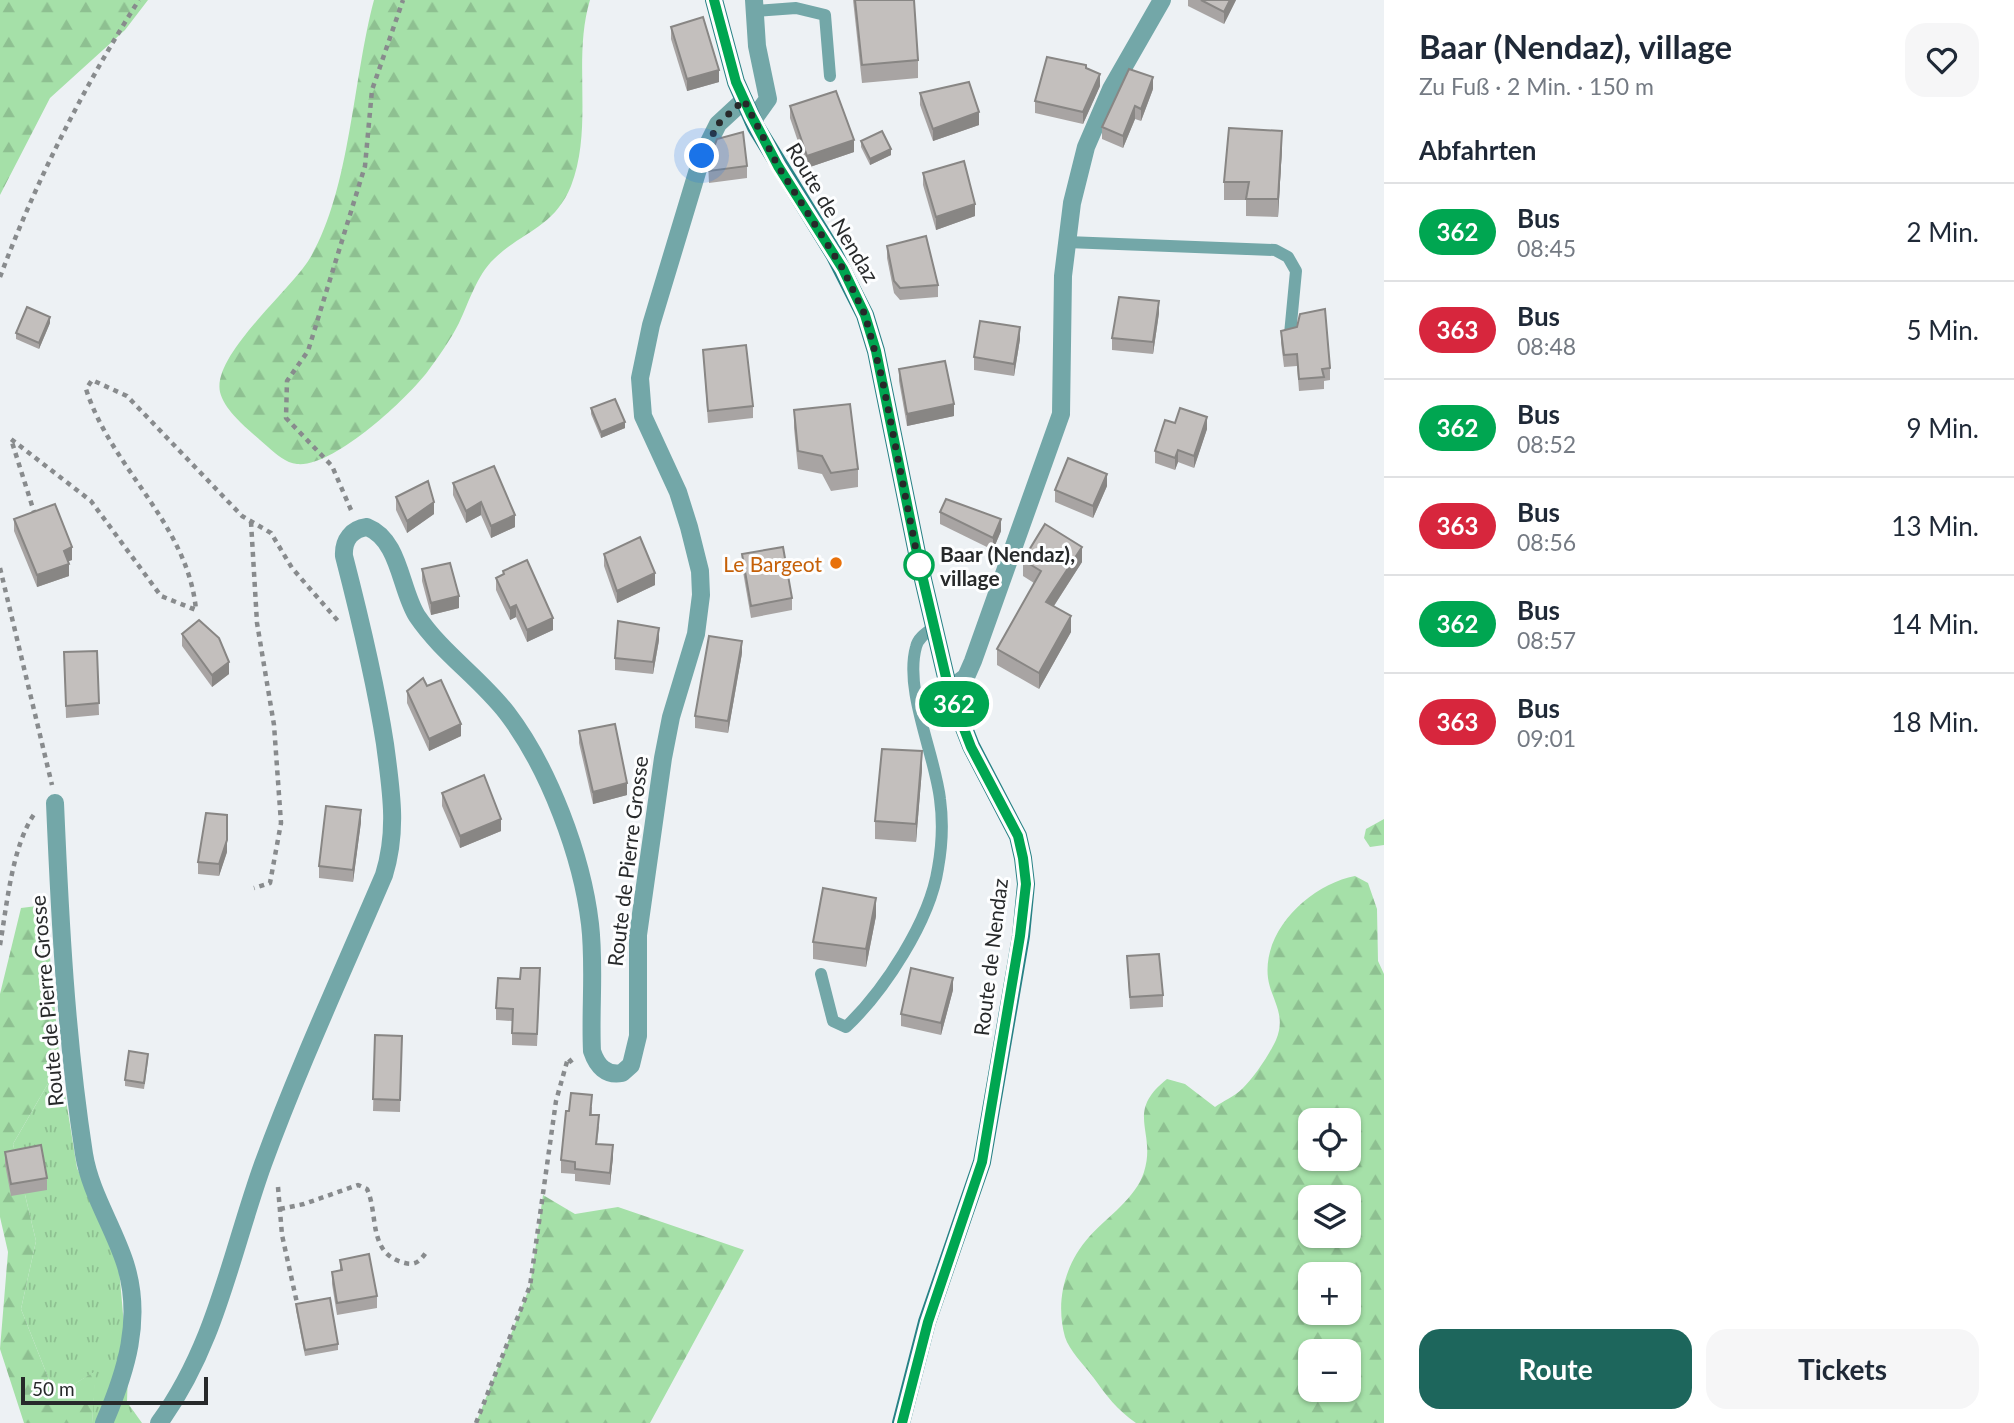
<!DOCTYPE html>
<html lang="de">
<head>
<meta charset="utf-8">
<style>
	:root { --surface:#fff; --page:#f6f6f7; --text:#1f2937; --muted:#747a83; --line:#e0e1e3; --accent:#1d665c }
	body { margin:0; font-family:Lato,sans-serif; background:var(--page); color:var(--text); height:100vh; display:flex; flex-direction:column; font-size:26px; white-space:nowrap }
	* { box-sizing:border-box; margin:0 }
	p { font-size:23px; color:var(--muted) }
	.icon { flex:none; width:38px; height:38px; fill:none; stroke:currentColor; stroke-width:2; stroke-linecap:round; stroke-linejoin:round }
	.map { position:relative; flex:1; overflow:hidden }
	.details { display:flex; flex-direction:column; background:var(--surface); width:630px }
	.details>* { flex:none }
	.badge { padding:0 14px; border-radius:23px; font-size:24px; line-height:46px }
	.controls { position:absolute; left:1298px; top:1108px; display:grid; gap:14px }
	.controls a { display:grid; place-items:center; width:63px; height:63px; border-radius:14px; background:var(--surface); box-shadow:0 2px 5px #0004; font-size:35px }
	.scale { position:absolute; left:21px; bottom:18px; width:187px; box-sizing:border-box; padding-left:7px; border:4px solid #27292a; border-top:0; font-size:19px; line-height:24px; white-space:nowrap; color:#27292a; -webkit-text-stroke:5px #fdfeff; paint-order:stroke }
	.you { position:absolute; width:35px; height:35px; margin:-18px; border:5px solid #fff; border-radius:50%; background:#1a73e8; box-shadow:0 0 0 10px #1a73e833 }
	.map>.badge { position:absolute; translate:-50% -50%; box-shadow:0 0 0 4px #fff }
	h2 { padding:0 35px; font-size:26px; line-height:63px }
	.round { display:grid; place-items:center; flex:none; width:74px; height:74px; border-radius:21px; background:var(--page) }
	.summary { display:flex; align-items:center; justify-content:space-between; height:119px; padding:0 35px }
	h1 { font-size:33px; font-weight:700; line-height:52px }
	.action { display:flex; gap:14px; margin-top:auto; padding:14px 35px }
	.action a { flex:1; height:80px; border-radius:21px; background:var(--accent); color:#fff; font-size:28px; font-weight:700; line-height:80px; text-align:center }
	.action a+a { background:var(--page); color:var(--text) }
	ul { padding:0; list-style:none }
	li { display:flex; align-items:center; gap:21px; height:98px; padding:0 35px; border-top:2px solid var(--line) }
	li div { flex:1 }
	li b { display:block; font-size:26px }
	li em { font-style:normal }
	li .badge { min-width:77px; font-weight:700; text-align:center }
	main { display:flex; flex:1; min-height:0 }
	.map>svg:first-child { display:block }
	.grass { fill:url(#grass-tufts) }
	.forest { fill:url(#forest-firs); fill-rule:evenodd }
	.lines { fill:none; stroke-linecap:round; stroke-linejoin:round }
	.path { stroke:#888b8d; stroke-width:4.5; stroke-dasharray:5 5; stroke-linecap:butt }
	.service { stroke:#73a7a8; stroke-width:12 }
	.minor { stroke:#73a7a8; stroke-width:18 }
	.secondary { stroke:#278285; stroke-width:18 }
	.wall { fill:#a8a4a3 }
	.shaded-wall { fill:#888684 }
	.building { fill:#c3bfbd; stroke:#888684; stroke-width:2 }
	.line-casing { stroke:#fff; stroke-width:16 }
	.line { stroke:#00a651; stroke-width:10 }
	.walk { stroke:#27292a; stroke-width:7; stroke-dasharray:0 12.6 }
	.food-dot { fill:#e8710a; stroke:#fdfeff; stroke-width:2.5 }
	.stop-dot { fill:#fff; stroke:#00a651; stroke-width:3.5 }
	.labels { text-anchor:middle; dominant-baseline:central; stroke-width:6; stroke-linejoin:round; paint-order:stroke }
	.street-label { font-size:21px; fill:#27292a; stroke:#fdfeff }
	.stop-label { font-size:21px; font-weight:bold; fill:#27292a; stroke:#fdfeff; text-anchor:start }
	.food-label { font-size:21px; fill:#c56008; stroke:#fdfeff; text-anchor:end }
</style>
</head>
<body>
<main>
<div class="map">
<svg width="1384" height="1423" viewBox="0 0 1384 1423">
	<defs>
		<pattern id="grass-tufts" width="24" height="20" patternUnits="userSpaceOnUse" patternTransform="scale(1.75)"><rect width="24" height="20" fill="#a5e0a8"/><path d="M3 7l-1-3M5 7V3M7 7l1-3M15 17l-1-3M17 17v-4M19 17l1-3" fill="none" stroke="#8ec091"/></pattern>
		<pattern id="forest-firs" width="22" height="20" patternUnits="userSpaceOnUse" patternTransform="scale(1.75)"><rect width="22" height="20" fill="#a5e0a8"/><path d="M5 1l3.5 6h-7zM16 11l3.5 6h-7z" fill="#8ec091"/></pattern>
	</defs>
	<rect width="100%" height="100%" fill="#edf1f4"/>
	<path class="grass" d="M60,1063L77,1168L118,1257L128,1371L127,1402L142,1423H92L95,1372L55,1395L21,1309L36,1241L13,1144Z"/>
	<g class="forest">
		<path d="M0,0H148L125,30L50,98L0,195Z"/>
		<path d="M374,0H590C572,59 594,126 571,186C554,228 521,232 494,259C477,275 469,302 459,323C451,339 439,356 428,371C407,399 333,468 297,464C286,463 276,454 268,447C253,433 225,413 220,392C212,355 291,290 310,258C350,191 353,78 374,0Z"/>
		<path d="M1384,819V845L1370,847L1364,838L1366,829Z"/>
		<path d="M1355,876L1368,883L1377,909L1378,961L1384,974V1423H1136C1117,1410 1106,1395 1093,1377C1084,1365 1069,1350 1065,1337C1055,1301 1065,1264 1089,1237C1107,1217 1136,1198 1144,1172C1157,1131 1124,1113 1167,1079L1185,1084L1215,1107C1223,1101 1235,1096 1242,1089C1254,1078 1269,1055 1276,1040C1287,1014 1271,1000 1268,978C1262,929 1312,884 1355,876ZM1349,1120V1158H1311V1120ZM1349,1197V1236H1311V1197ZM1311,1274H1349V1312H1311ZM1311,1351H1349V1390H1311Z"/>
		<path d="M45,905L60,1063L13,1144L36,1241L21,1309L55,1395L96,1371L92,1423H24L0,1349L8,1252L0,1217V994L21,908Z"/>
		<path d="M543,1195L575,1214L618,1207L744,1250L650,1423H476L530,1286Z"/>
	</g>
	<g class="lines">
		<g class="path">
			<path d="M0,277C36,181 84,86 139,0"/>
			<path d="M351,510L332,466L286,418L287,381L308,351L365,166L372,90L403,0"/>
			<path d="M35,515L11,439L91,501L161,596L196,610C188,524 111,468 86,389L92,380L127,396L242,516L271,533L292,568L338,621"/>
			<path d="M251,522L257,623L274,725L281,823L270,883L254,888"/>
			<path d="M0,568L52,785"/>
			<path d="M0,945C7,905 12,845 35,813"/>
			<path d="M278,1187L282,1235L297,1303"/>
			<path d="M280,1209L304,1204L358,1185L367,1189C379,1215 367,1254 405,1263C416,1266 421,1260 427,1251"/>
			<path d="M476,1423L530,1286L556,1101L568,1058L573,1064"/>
		</g>
		<g class="service">
			<path d="M755,11L796,8L825,15L830,76"/>
			<path d="M1067,242L1275,250L1288,257L1296,271L1290,334"/>
			<path d="M821,974L833,1021L846,1027C884,991 930,921 938,868C942,846 943,821 940,799C935,755 904,690 916,647C918,638 926,633 933,628"/>
		</g>
		<g class="minor">
			<path d="M753,120L768,99L757,46L754,0"/>
			<path d="M949,690L966,677L973,661L1061,414L1063,276L1072,203L1086,147L1111,89L1162,0"/>
			<path d="M55,803C60,920 66,1038 84,1154C90,1192 113,1226 125,1263C143,1319 126,1372 104,1423"/>
			<path d="M159,1423C216,1345 231,1253 263,1164C299,1066 343,971 384,875C398,830 391,790 385,744C375,679 360,618 344,556C343,540 352,529 367,527C400,540 400,589 417,616C442,653 480,678 507,713C549,768 582,856 590,924C595,966 590,1009 592,1051C597,1066 606,1076 622,1073L631,1065L638,1036V935L663,758L671,717L696,634L701,595L700,571L689,527L678,492L643,416L640,378L651,325L702,156L718,124L744,100"/>
		</g>
		<path class="secondary" d="M714,0L736,82L756,127L834,254L865,315L876,351L918,558L949,690L971,746L1018,836L1023,858L1026,884L1021,936L982,1162L927,1322L901,1423"/>
	</g>
	<g class="wall">
		<path d="M853,0H914L918,60V78L862,83Z"/>
		<path d="M1188,0H1236L1224,24L1188,6Z"/>
		<path d="M671,27L719,82L687,91L671,39Z"/>
		<path d="M1100,86L1083,124L1035,113V101Z"/>
		<path d="M1153,89L1141,121L1135,119L1123,148L1102,139V127Z"/>
		<path d="M920,93L979,125L933,141L920,105Z"/>
		<path d="M790,106L854,152L807,168L790,118Z"/>
		<path d="M861,141L891,155L870,165L861,147Z"/>
		<path d="M1282,148L1278,217L1246,216V200H1224V182Z"/>
		<path d="M708,163L747,166V178L709,183Z"/>
		<path d="M923,173L975,216L936,230L923,185Z"/>
		<path d="M887,246L938,285V297L900,300L894,293L887,258Z"/>
		<path d="M1159,313L1153,354L1112,350V338Z"/>
		<path d="M50,323L39,349L16,339V333Z"/>
		<path d="M1281,331L1330,368V380L1324,381V389L1299,391L1297,366L1284,367L1281,343Z"/>
		<path d="M1020,339L1014,376L974,370V357Z"/>
		<path d="M703,350L753,406V418L708,423Z"/>
		<path d="M899,369L954,416L907,426L899,381Z"/>
		<path d="M591,408L625,428L601,438L591,414Z"/>
		<path d="M794,410L858,469V487L831,491L822,474L798,469L794,428Z"/>
		<path d="M1175,423L1207,429L1194,468L1178,462L1175,470L1155,463V451Z"/>
		<path d="M453,483L515,527L491,538L481,515L466,523L453,495Z"/>
		<path d="M1107,486L1093,518L1055,502V490Z"/>
		<path d="M396,497L434,514L407,533L396,510Z"/>
		<path d="M940,512L1001,531L993,550L940,524Z"/>
		<path d="M14,519L72,560L68,561L69,576L37,587L14,531Z"/>
		<path d="M604,554L655,585L617,603L604,566Z"/>
		<path d="M742,554L792,598V610L751,618L742,566Z"/>
		<path d="M1023,560L1082,562L1054,606L1071,632L1039,689L997,665V649L1034,583L1023,576Z"/>
		<path d="M422,569L459,608L431,615L422,581Z"/>
		<path d="M503,571L553,630L527,642L516,617L510,620L496,590V578L503,575Z"/>
		<path d="M182,634L229,674L212,687L182,646Z"/>
		<path d="M659,640L653,674L615,670V658Z"/>
		<path d="M97,651L99,715L66,718L64,652Z"/>
		<path d="M742,653L728,733L695,728V716Z"/>
		<path d="M427,686L461,736L429,751L407,703V691Z"/>
		<path d="M579,731L627,795L593,804L579,743Z"/>
		<path d="M922,769L916,842L875,839V821Z"/>
		<path d="M442,793L501,831L460,848L442,806Z"/>
		<path d="M361,822L353,882L319,878V866Z"/>
		<path d="M227,852L219,876L198,874V862Z"/>
		<path d="M876,916L866,967L813,959V942Z"/>
		<path d="M1127,956L1163,995V1007L1130,1009Z"/>
		<path d="M520,979L540,980L537,1046L512,1045V1021L496,1020V1008Z"/>
		<path d="M953,990L941,1035L901,1026V1014Z"/>
		<path d="M375,1035L402,1036L400,1112L373,1111Z"/>
		<path d="M148,1060L144,1089L125,1086V1080Z"/>
		<path d="M592,1107V1115L599,1127L597,1144L613,1157L610,1185L575,1181V1174L561,1173V1160L569,1111Z"/>
		<path d="M5,1152L47,1178V1190L11,1196L5,1164Z"/>
		<path d="M340,1260L377,1296V1308L337,1315L332,1284V1272L340,1270Z"/>
		<path d="M296,1304L338,1344V1350L305,1356L296,1310Z"/>
	</g>
	<g class="shaded-wall">
		<path d="M1230,0H1236L1224,24V12Z"/>
		<path d="M719,70V82L687,91V79Z"/>
		<path d="M1100,74V86L1083,124V112Z"/>
		<path d="M1153,77V89L1141,121V109Z"/>
		<path d="M1135,106V119L1123,148V136Z"/>
		<path d="M979,112V125L933,141V129Z"/>
		<path d="M1282,131V148L1278,217V199Z"/>
		<path d="M854,140V152L807,168V156Z"/>
		<path d="M891,149V155L870,165V159Z"/>
		<path d="M975,204V216L936,230V217Z"/>
		<path d="M1159,301V313L1153,354V342Z"/>
		<path d="M50,317V323L39,349V343Z"/>
		<path d="M1020,327V339L1014,376V364Z"/>
		<path d="M954,404V416L907,426V414Z"/>
		<path d="M1207,417V429L1194,468V456Z"/>
		<path d="M625,422V428L601,438V432Z"/>
		<path d="M1178,450V462L1175,470V458Z"/>
		<path d="M1107,474V486L1093,518V506Z"/>
		<path d="M434,502V514L407,533V521Z"/>
		<path d="M481,502V515L466,523V511Z"/>
		<path d="M515,515V527L491,538V526Z"/>
		<path d="M1001,519V531L993,550V538Z"/>
		<path d="M72,547V560L64,563V551Z"/>
		<path d="M1082,547V562L1046,618V602Z"/>
		<path d="M69,564V576L37,587V575Z"/>
		<path d="M655,573V585L617,603V591Z"/>
		<path d="M459,596V608L431,615V603Z"/>
		<path d="M516,605V617L510,620V608Z"/>
		<path d="M1071,616V632L1039,689V673Z"/>
		<path d="M553,618V630L527,642V630Z"/>
		<path d="M659,628V640L653,674V662Z"/>
		<path d="M742,641V653L728,733V721Z"/>
		<path d="M229,662V674L212,687V675Z"/>
		<path d="M461,724V736L429,751V739Z"/>
		<path d="M922,751V769L916,842V824Z"/>
		<path d="M627,783V795L593,804V792Z"/>
		<path d="M361,810V822L353,882V870Z"/>
		<path d="M501,819V831L460,848V836Z"/>
		<path d="M227,840V852L219,876V864Z"/>
		<path d="M876,898V916L866,967V949Z"/>
		<path d="M953,978V990L941,1035V1023Z"/>
		<path d="M613,1145V1157L610,1185V1173Z"/>
	</g>
	<g class="building">
		<path d="M855,0H914L918,60L862,65Z"/>
		<path d="M1201,0H1230L1224,12Z"/>
		<path d="M703,17L719,70L687,79L671,27Z"/>
		<path d="M1047,57L1086,65V68L1100,74L1083,112L1035,101Z"/>
		<path d="M1129,69L1153,77L1141,109L1135,106L1123,136L1102,127Z"/>
		<path d="M969,82L979,112L933,129L920,93Z"/>
		<path d="M836,91L854,140L807,156L790,106Z"/>
		<path d="M1229,128L1282,131L1278,199H1246L1249,182H1224Z"/>
		<path d="M882,131L891,149L870,159L861,141Z"/>
		<path d="M743,132L747,166L709,171L708,163L717,139Z"/>
		<path d="M964,161L975,204L936,217L923,173Z"/>
		<path d="M926,236L938,285L900,288L894,281L887,246Z"/>
		<path d="M1119,297L1159,301L1153,342L1112,338Z"/>
		<path d="M27,307L50,317L39,343L16,333Z"/>
		<path d="M1325,309L1330,368L1322,369L1324,377L1299,379L1297,354L1284,355L1281,331L1297,327L1300,314Z"/>
		<path d="M980,321L1020,327L1014,364L974,357Z"/>
		<path d="M746,345L753,406L708,411L703,350Z"/>
		<path d="M945,361L954,404L907,414L899,369Z"/>
		<path d="M615,399L625,422L601,432L591,408Z"/>
		<path d="M850,404L858,469L831,473L822,456L798,451L794,410Z"/>
		<path d="M1180,408L1207,417L1194,456L1178,450L1175,458L1155,451L1165,420L1175,423Z"/>
		<path d="M1068,458L1107,474L1093,506L1055,490Z"/>
		<path d="M494,466L515,515L491,526L481,502L466,511L453,483Z"/>
		<path d="M428,481L434,502L407,521L396,497Z"/>
		<path d="M946,499L1001,519L993,538L940,512Z"/>
		<path d="M55,504L72,547L64,551L69,564L37,575L14,519Z"/>
		<path d="M1045,524L1082,547L1046,602L1071,616L1039,673L997,649L1041,571L1023,560Z"/>
		<path d="M640,537L655,573L617,591L604,554Z"/>
		<path d="M783,547L792,598L751,606L742,554Z"/>
		<path d="M527,560L553,618L527,630L516,605L510,608L496,578L504,574L503,571Z"/>
		<path d="M450,563L459,596L431,603L422,569Z"/>
		<path d="M199,620L219,638L229,662L212,675L182,634Z"/>
		<path d="M618,621L659,628L653,662L615,658Z"/>
		<path d="M709,636L742,641L728,721L695,716Z"/>
		<path d="M97,651L99,703L66,706L64,652Z"/>
		<path d="M423,678L427,686L441,680L461,724L429,739L407,691Z"/>
		<path d="M615,724L627,783L593,792L579,731Z"/>
		<path d="M882,749L922,751L916,824L875,821Z"/>
		<path d="M484,775L501,819L460,836L442,793Z"/>
		<path d="M326,806L361,810L353,870L319,866Z"/>
		<path d="M206,813L227,815V840L219,864L198,862Z"/>
		<path d="M823,888L876,898L866,949L813,942Z"/>
		<path d="M1159,954L1163,995L1130,997L1127,956Z"/>
		<path d="M521,968H540L537,1034L512,1033L513,1009L496,1008L498,978L520,979Z"/>
		<path d="M911,968L953,978L941,1023L901,1014Z"/>
		<path d="M375,1035L402,1036L400,1100L373,1099Z"/>
		<path d="M129,1051L148,1054L144,1083L125,1080Z"/>
		<path d="M571,1093L592,1095L590,1115H599L596,1144L613,1145L610,1173L575,1169V1162L561,1160L566,1111H569Z"/>
		<path d="M41,1145L47,1178L11,1184L5,1152Z"/>
		<path d="M369,1254L377,1296L337,1303L332,1272L342,1270L340,1260Z"/>
		<path d="M330,1298L338,1344L305,1350L296,1304Z"/>
	</g>
	<g class="lines">
		<g class="line-casing">
			<path id="line" d="M714,0L736,82L751,115L778,166L843,269L865,315L876,351L918,558L949,690L971,747L1018,836L1023,858L1026,884L1020,936L982,1162L928,1322L902,1423"/>
		</g>
		<use href="#line" class="line"/>
		<path class="walk" d="M702,156L718,124L744,100L778,166L843,269L865,315L882,378L919,565"/>
	</g>
	<circle class="food-dot" cx="836" cy="563" r="7"/>
	<circle class="stop-dot" cx="919" cy="565" r="14"/>
	<g class="labels">
		<g class="street-label">
			<text transform="translate(833 212) rotate(59)">Route de Nendaz</text>
			<text transform="translate(627 861) rotate(-83)">Route de Pierre Grosse</text>
			<text transform="translate(990 957) rotate(-83)">Route de Nendaz</text>
			<text transform="translate(46 1001) rotate(-95)">Route de Pierre Grosse</text>
		</g>
		<g class="stop-label">
			<text x="940" y="553">Baar (Nendaz),<tspan x="940" dy="24">village</tspan></text>
		</g>
		<g class="food-label">
			<text x="822" y="563">Le Bargeot</text>
		</g>
	</g>
</svg>
<div class="controls">
<a><svg class="icon" aria-label="locate" viewBox="0 0 24 24"><circle cx="12" cy="12" r="6"/><path d="M12 2v4M12 18v4M2 12h4M18 12h4"/></svg></a>
<a><svg class="icon" aria-label="layers" viewBox="0 0 24 24"><path d="M12 4l9 5-9 5-9-5zM3 14l9 5 9-5"/></svg></a>
<a>+</a>
<a>−</a>
</div>
<div class="scale">50 m</div>
<div class="you" style="left:702px;top:156px"></div>
<b class="badge" style="left:954px;top:704px;background:#00a651;color:#fff">362</b>
</div>
<section class="details">
<div class="summary"><div><h1>Baar (Nendaz), village</h1><p>Zu Fuß · 2 Min. · 150 m</p></div><a class="round"><svg class="icon" aria-label="heart" viewBox="0 0 24 24"><path d="M12 20l-8-8c-3-5 5-10 8-4 3-6 11-1 8 4z"/></svg></a></div>
<h2>Abfahrten</h2>
<ul>
<li><span class="badge" style="background:#00a651;color:#fff">362</span><div><b>Bus</b><p>08:45</p></div><em>2 Min.</em></li>
<li><span class="badge" style="background:#d7263d;color:#fff">363</span><div><b>Bus</b><p>08:48</p></div><em>5 Min.</em></li>
<li><span class="badge" style="background:#00a651;color:#fff">362</span><div><b>Bus</b><p>08:52</p></div><em>9 Min.</em></li>
<li><span class="badge" style="background:#d7263d;color:#fff">363</span><div><b>Bus</b><p>08:56</p></div><em>13 Min.</em></li>
<li><span class="badge" style="background:#00a651;color:#fff">362</span><div><b>Bus</b><p>08:57</p></div><em>14 Min.</em></li>
<li><span class="badge" style="background:#d7263d;color:#fff">363</span><div><b>Bus</b><p>09:01</p></div><em>18 Min.</em></li>
</ul>
<div class="action"><a>Route</a><a>Tickets</a></div>
</section>
</main>
</body>
</html>
